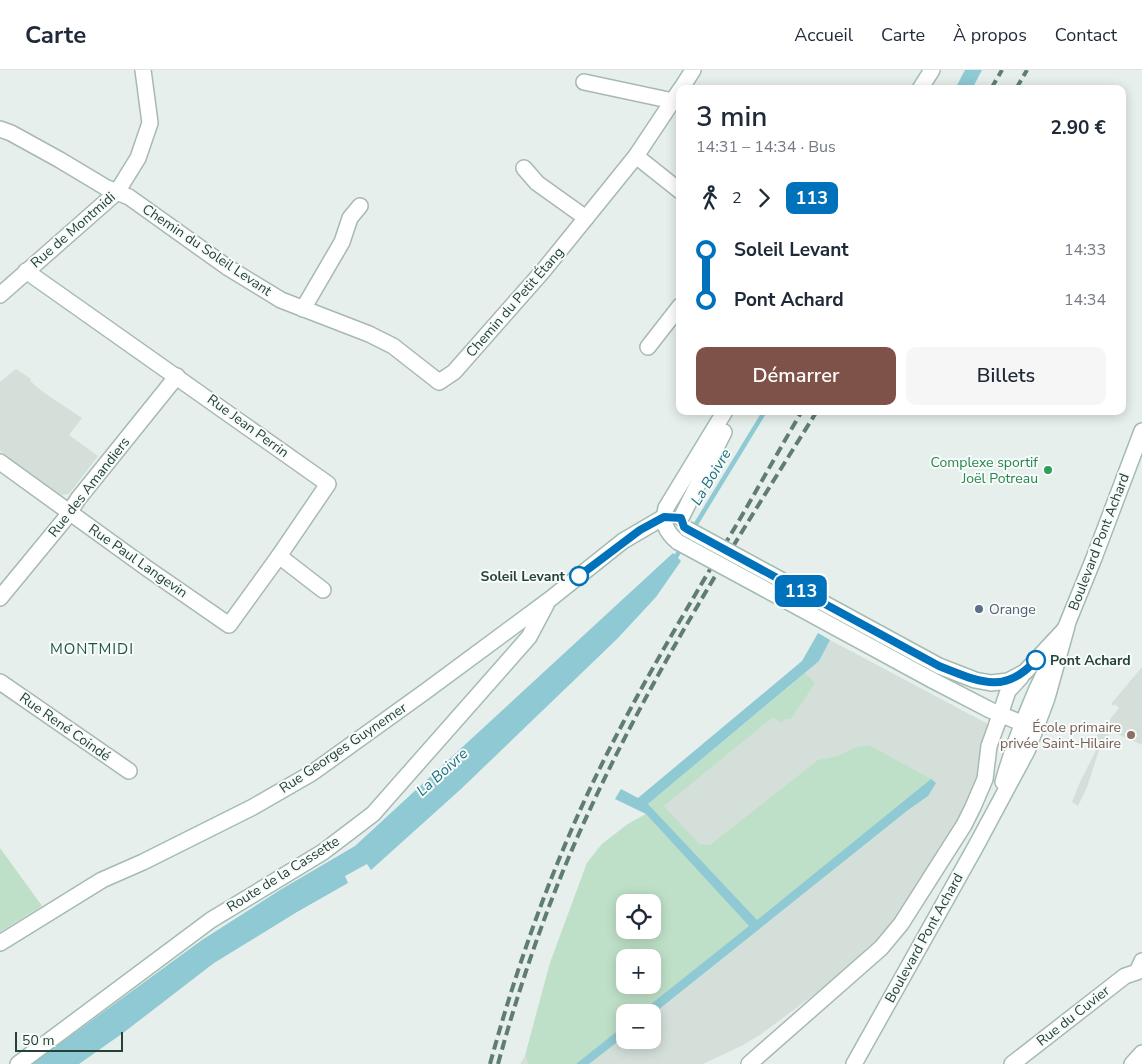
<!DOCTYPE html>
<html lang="fr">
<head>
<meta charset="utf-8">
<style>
	:root { --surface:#fff; --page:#f6f6f7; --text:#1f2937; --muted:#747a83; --line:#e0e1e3; --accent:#7f5249 }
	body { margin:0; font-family:"Nunito Sans",sans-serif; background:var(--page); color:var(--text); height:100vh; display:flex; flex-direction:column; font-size:19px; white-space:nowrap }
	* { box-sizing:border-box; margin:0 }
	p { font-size:16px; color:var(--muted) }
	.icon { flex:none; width:28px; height:28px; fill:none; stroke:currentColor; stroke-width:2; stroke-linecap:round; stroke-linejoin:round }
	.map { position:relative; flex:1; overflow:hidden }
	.panel { position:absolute; left:676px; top:15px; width:450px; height:330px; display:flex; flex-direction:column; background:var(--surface); border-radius:10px; box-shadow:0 2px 12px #0003 }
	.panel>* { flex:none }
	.badge { padding:0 10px; border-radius:8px; font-size:18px; line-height:32px }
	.buttons { position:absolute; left:616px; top:824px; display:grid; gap:10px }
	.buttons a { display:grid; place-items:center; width:45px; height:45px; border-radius:10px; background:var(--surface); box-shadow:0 2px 12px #0003; font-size:25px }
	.scale { position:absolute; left:15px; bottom:12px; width:108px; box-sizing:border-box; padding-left:5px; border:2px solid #24423a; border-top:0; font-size:14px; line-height:18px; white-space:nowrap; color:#24423a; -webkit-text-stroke:4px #f7fbf9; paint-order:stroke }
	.map>.badge { position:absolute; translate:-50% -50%; box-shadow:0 0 0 2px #fff }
	.legs { display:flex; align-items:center; gap:8px; height:55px; padding:0 20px; font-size:16px }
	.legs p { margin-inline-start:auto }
	.summary { display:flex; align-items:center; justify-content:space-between; height:85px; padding:0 20px }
	h1 { font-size:28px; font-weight:600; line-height:38px }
	.cta { display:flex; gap:10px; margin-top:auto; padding:10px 20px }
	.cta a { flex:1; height:58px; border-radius:10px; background:var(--accent); color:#fff; font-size:20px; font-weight:600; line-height:58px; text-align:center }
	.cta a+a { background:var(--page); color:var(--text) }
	ul { padding:0 20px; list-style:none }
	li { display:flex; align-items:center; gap:18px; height:50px; font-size:19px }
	li i { display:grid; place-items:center; width:8px; height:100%; margin:0 6px; background:currentColor }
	li i::after { content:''; width:12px; height:12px; margin:-6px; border:4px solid; border-radius:50%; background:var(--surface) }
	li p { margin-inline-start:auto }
	li:first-child i { background:linear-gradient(#0000 50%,currentColor 0) }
	li:last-child i { background:linear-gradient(currentColor 50%,#0000 0) }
	header { display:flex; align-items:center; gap:30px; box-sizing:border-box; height:70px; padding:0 25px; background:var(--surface); border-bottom:1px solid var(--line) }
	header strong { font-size:24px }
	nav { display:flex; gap:28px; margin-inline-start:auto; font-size:18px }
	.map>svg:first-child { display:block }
	.built { fill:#d4dfda; fill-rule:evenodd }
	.green { fill:#bfe0c8; fill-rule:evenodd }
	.water { fill:#8ec9d4 }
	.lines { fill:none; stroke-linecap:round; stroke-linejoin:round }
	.stream { stroke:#8ec9d4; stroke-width:4.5 }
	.street-casing { stroke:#a8b8b2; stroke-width:18 }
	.secondary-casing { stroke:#a4bbb3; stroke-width:18 }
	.street { stroke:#fff; stroke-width:15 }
	.secondary { stroke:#fff; stroke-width:15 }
	.rail { stroke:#5f7d75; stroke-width:4; stroke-dasharray:10 5; stroke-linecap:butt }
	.secondary-bridge-casing { stroke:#a4bbb3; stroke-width:18; stroke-linecap:butt }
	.secondary-bridge { stroke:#fff; stroke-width:15 }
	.line-1-casing { stroke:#fff; stroke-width:11 }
	.line-1 { stroke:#0072bc; stroke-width:8 }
	.leisure-dot { fill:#2e9e5b; stroke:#f7fbf9; stroke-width:2 }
	.stop-1-dot { fill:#fff; stroke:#0072bc; stroke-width:2.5 }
	.service-dot { fill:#5c6f8a; stroke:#f7fbf9; stroke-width:2 }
	.education-dot { fill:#8d6e63; stroke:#f7fbf9; stroke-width:2 }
	.labels { text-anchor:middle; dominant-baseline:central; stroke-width:4; stroke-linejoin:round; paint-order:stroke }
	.street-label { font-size:14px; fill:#24423a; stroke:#f7fbf9 }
	.leisure-label { font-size:14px; fill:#27864d; stroke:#f7fbf9; text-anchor:end }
	.stop-label { font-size:14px; font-weight:bold; fill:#24423a; stroke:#f7fbf9; text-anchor:end }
	.service-label { font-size:14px; fill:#4e5e75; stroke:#f7fbf9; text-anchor:start }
	.education-label { font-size:14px; fill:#785e54; stroke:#f7fbf9; text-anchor:end }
	.water-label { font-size:15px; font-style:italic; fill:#1c6f80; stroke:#f7fbf9 }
	.neighbourhood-label { font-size:15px; letter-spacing:1px; fill:#1f5548; stroke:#f7fbf9 }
</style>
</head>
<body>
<header>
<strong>Carte</strong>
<nav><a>Accueil</a><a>Carte</a><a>À propos</a><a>Contact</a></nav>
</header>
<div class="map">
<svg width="1142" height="994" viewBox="0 0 1142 994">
	<rect width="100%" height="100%" fill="#e6efeb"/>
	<g class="built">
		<path d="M16,299L31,309L30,311L43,322L82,348L69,365L98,386L69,424L61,425L0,381V312Z"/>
		<path d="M830,570L988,654L981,701L969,735L933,795L892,853L855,894L760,965L743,975L703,994H520L525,986L550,893L587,793L602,774L628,754L646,744L815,594ZM625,832H652V860H625ZM625,888H652V915H625ZM625,942H652V970H625Z"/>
		<path d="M1142,597V675L1111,661L1100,677L1087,717L1078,736L1072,732L1080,712L1095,682L1096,677L1092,672L1119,638L1115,634L1113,636L1111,634Z"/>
	</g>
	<g class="green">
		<path d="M805,603L815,613L791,649H786L781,653L773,647L664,736L699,774L710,775L818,690L838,686L857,677L869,675L931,709L757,850L648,734Z"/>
		<path d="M646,744L749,856L641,942H625V955L576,994H529L525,986L550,893L587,793L602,774L628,754ZM625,832H652V860H625ZM625,888H652V915H625Z"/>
		<path d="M0,778L42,836L0,862Z"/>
	</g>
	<g class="water">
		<path d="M965,0H982L972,19H955Z"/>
		<path d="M673,483L681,491L656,527L617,569L461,719L371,800L367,794L345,806L348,813L297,842L214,893L123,963L79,994H32L202,870L280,820L355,776Z"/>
		<path d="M818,563L830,570L819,591L648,734L757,850L931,709L936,713L928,726L908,740L653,944L652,942H641L749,856L646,744L615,729L621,719L638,728L802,591Z"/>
		<path d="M625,955V966L589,994H576Z"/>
	</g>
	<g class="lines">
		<path class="stream" d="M674,490L765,341"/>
		<g class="street-casing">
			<g id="street">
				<path d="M584,12L673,31"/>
				<path d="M681,19L693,0"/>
				<path d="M0,59L11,63L60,90L105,117L129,127L227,197L281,230L369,264L393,276L439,312L454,302L543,201L611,117L636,86L680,20"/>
				<path d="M636,86L680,121"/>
				<path d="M524,98L537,113L586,148"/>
				<path d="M0,225L117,122L138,88L150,53L143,0"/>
				<path d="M303,239L342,172L350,148L360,136"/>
				<path d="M648,277L680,236"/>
				<path d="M0,392L148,499L229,555L279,486L328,414L26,201"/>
				<path d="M279,486L323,520"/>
				<path d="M0,528L65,449L78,429L177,306"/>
				<path d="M0,612L129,701"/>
				<path d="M749,994L881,878L901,854L964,755L973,737L985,709L989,676L997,654"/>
				<path d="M1132,994L1142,983"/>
			</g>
		</g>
		<g class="secondary-casing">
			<g id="secondary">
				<path d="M920,19L932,0"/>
				<path d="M681,448L724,362"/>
				<path d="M678,472C666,462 662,454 666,438L725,341"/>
				<path d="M770,504L939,596L975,610L991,613L1008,611L1025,602L1065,559"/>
				<path d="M763,518L932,610L990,640L1031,657"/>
				<path d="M1063,564L1094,488L1142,361"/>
				<path d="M997,654L1008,621L1021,607"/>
				<path d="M1003,712C1015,670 1031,629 1051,589"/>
				<path d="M0,873L102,810L143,792L253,737L312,703L426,621L549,530L623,471L664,447"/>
				<path d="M18,994L211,850L323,782L373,744L529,567L546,535"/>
				<path d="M854,994L976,776L1027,681L1047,628L1067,556"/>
				<path d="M1012,994L1125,906L1137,902L1142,891"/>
			</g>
		</g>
		<use href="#street" class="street"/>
		<use href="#secondary" class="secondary"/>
		<g class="rail">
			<path d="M991,19L1002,0"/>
			<path d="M1016,19L1027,0"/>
			<path d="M490,994C517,895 552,797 597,704C638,620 686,540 734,459C757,420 779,380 802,341"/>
			<path d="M498,994C522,906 553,818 592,735C656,597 737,469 817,341"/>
		</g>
		<g class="secondary-bridge-casing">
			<g id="secondary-bridge">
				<path d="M687,459L770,504"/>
				<path d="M678,472L763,518"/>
			</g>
		</g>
		<use href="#secondary-bridge" class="secondary-bridge"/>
	</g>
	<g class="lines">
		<g class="line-1-casing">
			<path id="line-1" d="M579,506L640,460L664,447L681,448L684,457L687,459L939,596C978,611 1004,626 1036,590"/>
		</g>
		<use href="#line-1" class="line-1"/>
	</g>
	<circle class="leisure-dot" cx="1048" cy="400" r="5"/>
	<g class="stop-1-dot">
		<circle cx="579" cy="506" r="9"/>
		<circle cx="1036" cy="590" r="9"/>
	</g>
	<circle class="service-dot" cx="979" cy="539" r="5"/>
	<circle class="education-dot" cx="1131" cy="665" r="5"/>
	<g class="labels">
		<g class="street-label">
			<text transform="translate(73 160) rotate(-41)">Rue de Montmidi</text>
			<text transform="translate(207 180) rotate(34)">Chemin du Soleil Levant</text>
			<text transform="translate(515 232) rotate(-49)">Chemin du Petit Étang</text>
			<text transform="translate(248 356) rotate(36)">Rue Jean Perrin</text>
			<text transform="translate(89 417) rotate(-52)">Rue des Amandiers</text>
			<text transform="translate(1099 472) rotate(-69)">Boulevard Pont Achard</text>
			<text transform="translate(138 491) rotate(35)">Rue Paul Langevin</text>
			<text transform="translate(65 657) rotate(35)">Rue René Coindé</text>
			<text transform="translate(343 678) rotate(-34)">Rue Georges Guynemer</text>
			<text transform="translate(283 804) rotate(-32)">Route de la Cassette</text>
			<text transform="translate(924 868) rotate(-61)">Boulevard Pont Achard</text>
			<text transform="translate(1073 946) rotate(-38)">Rue du Cuvier</text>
		</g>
		<g class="leisure-label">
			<text x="1038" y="392">Complexe sportif<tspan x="1038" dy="16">Joël Potreau</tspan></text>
		</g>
		<g class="stop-label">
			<text x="565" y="506">Soleil Levant</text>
			<text x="1050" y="590" text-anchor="start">Pont Achard</text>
		</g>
		<g class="service-label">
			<text x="989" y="539">Orange</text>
		</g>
		<g class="education-label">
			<text x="1121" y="657">École primaire<tspan x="1121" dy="16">privée Saint-Hilaire</tspan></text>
		</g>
		<g class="water-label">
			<text transform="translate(711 407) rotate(-59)">La Boivre</text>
			<text transform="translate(442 702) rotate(-42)">La Boivre</text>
		</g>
		<g class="neighbourhood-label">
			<text x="92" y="579">MONTMIDI</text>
		</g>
	</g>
</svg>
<div class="buttons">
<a><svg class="icon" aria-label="locate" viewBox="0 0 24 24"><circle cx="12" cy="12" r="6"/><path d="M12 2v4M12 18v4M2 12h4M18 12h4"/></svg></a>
<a>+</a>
<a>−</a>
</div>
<div class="scale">50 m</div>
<b class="badge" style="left:801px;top:521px;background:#0072bc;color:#fff">113</b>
<section class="panel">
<div class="summary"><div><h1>3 min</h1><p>14:31 – 14:34 · Bus</p></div><b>2.90 €</b></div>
<div class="legs"><svg class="icon" aria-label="walk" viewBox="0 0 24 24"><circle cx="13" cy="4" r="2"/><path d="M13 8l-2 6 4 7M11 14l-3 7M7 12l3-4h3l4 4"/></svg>2<svg class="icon" aria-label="forward" viewBox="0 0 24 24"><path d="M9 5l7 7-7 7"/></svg><b class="badge" style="background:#0072bc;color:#fff">113</b></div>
<ul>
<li><i style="color:#0072bc"></i><b>Soleil Levant</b><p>14:33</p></li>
<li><i style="color:#0072bc"></i><b>Pont Achard</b><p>14:34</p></li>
</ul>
<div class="cta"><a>Démarrer</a><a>Billets</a></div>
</section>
</div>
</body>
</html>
